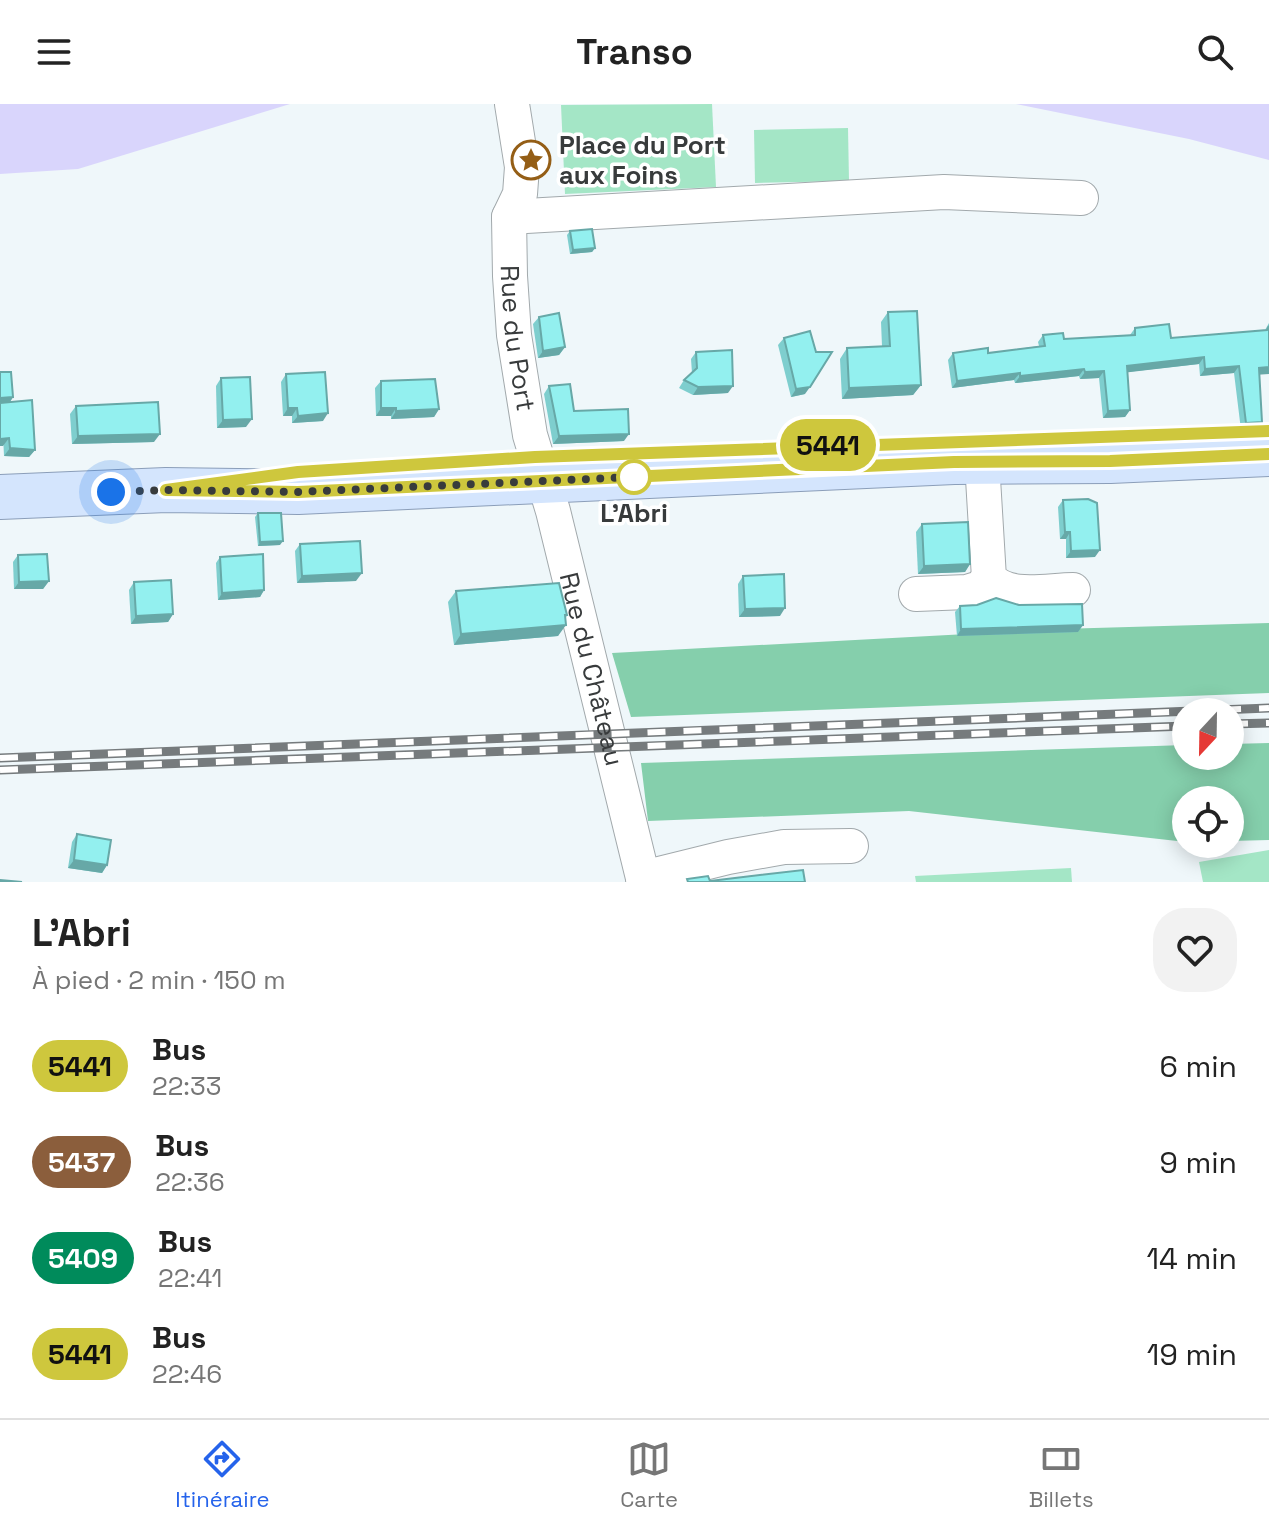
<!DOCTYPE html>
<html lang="fr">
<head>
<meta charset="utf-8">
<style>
	:root { --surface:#fff; --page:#f2f2f2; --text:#222; --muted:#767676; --line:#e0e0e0; --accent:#2563eb }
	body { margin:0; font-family:"Space Grotesk",sans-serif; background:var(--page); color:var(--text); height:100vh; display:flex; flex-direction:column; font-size:30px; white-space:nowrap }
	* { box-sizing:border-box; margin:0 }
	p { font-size:26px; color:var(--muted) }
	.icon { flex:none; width:44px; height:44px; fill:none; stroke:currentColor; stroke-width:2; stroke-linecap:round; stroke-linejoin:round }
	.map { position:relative; height:778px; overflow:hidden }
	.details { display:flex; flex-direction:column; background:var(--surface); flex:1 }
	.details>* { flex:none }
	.badge { padding:0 16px; border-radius:26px; font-size:28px; line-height:52px }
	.needle { width:52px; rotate:202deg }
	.controls { position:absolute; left:1172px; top:594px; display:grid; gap:16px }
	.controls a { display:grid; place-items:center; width:72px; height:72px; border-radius:50%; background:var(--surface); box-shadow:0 4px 20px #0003; font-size:40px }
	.you { position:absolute; width:40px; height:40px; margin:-20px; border:6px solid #fff; border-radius:50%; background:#1a73e8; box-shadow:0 0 0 12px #1a73e833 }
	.map>.badge { position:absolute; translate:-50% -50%; box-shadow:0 0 0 4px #fff }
	.round { display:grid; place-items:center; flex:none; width:84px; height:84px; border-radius:32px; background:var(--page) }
	.summary { display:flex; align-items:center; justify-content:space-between; height:136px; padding:0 32px }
	h1 { font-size:38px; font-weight:700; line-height:60px }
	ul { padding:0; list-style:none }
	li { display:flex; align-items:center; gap:24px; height:96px; padding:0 32px }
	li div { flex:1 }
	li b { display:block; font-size:30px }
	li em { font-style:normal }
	li .badge { min-width:88px; font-weight:700; text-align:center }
	header { display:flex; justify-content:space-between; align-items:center; height:104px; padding:0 32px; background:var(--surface); font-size:36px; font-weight:700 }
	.tab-bar { display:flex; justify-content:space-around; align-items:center; height:112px; border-top:2px solid var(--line); background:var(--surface); font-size:22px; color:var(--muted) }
	.tab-bar a { display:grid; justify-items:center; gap:4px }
	.tab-bar .active { color:var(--accent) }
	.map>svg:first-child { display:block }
	.green { fill:#a4e6c6 }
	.forest { fill:#85cfac }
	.water { fill:#d9d5fc }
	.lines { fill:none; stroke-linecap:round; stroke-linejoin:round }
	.minor-casing { stroke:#a2a9ac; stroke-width:36 }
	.major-casing { stroke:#8b9eb9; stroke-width:46 }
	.minor { stroke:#fff; stroke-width:34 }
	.major { stroke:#d4e5fd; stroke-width:44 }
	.rail-casing { stroke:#767b7d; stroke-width:9 }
	.rail { stroke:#fff; stroke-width:6; stroke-dasharray:18; stroke-linecap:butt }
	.wall { fill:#7ecece }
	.shaded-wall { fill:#67a8a7 }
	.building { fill:#93f0ef; stroke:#67a8a7; stroke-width:2 }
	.line-casing { stroke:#fff; stroke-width:18 }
	.line { stroke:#cec73d; stroke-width:12 }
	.walk { stroke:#383b3c; stroke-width:8; stroke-dasharray:0 14.4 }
	.stop-dot { fill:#fff; stroke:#cec73d; stroke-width:4 }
	.labels { text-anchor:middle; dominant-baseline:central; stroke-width:7; stroke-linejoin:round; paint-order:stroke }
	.poi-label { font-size:26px; font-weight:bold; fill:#383b3c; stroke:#fff; text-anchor:start }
	.street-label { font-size:26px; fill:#383b3c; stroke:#fff }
	.stop-label { font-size:26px; font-weight:bold; fill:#383b3c; stroke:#fff }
</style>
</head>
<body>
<header><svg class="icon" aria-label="menu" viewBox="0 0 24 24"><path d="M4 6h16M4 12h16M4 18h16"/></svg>Transo<svg class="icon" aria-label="search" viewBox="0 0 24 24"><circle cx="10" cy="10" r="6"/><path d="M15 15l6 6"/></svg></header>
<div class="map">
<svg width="1269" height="778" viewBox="0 0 1269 778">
	<rect width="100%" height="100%" fill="#eff7fa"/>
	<g class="green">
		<path d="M712,0L716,83L565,90L561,1Z"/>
		<path d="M848,24L849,77L755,79L754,26Z"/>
		<path d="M1269,746V778H1203L1199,758Z"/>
		<path d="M1071,764L1072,778H916L915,772Z"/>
	</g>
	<g class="forest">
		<path d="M1269,519V589L631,613L612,549L1059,525Z"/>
		<path d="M1269,639V736L1230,737V696H1186V738L909,707L648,717L641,659L1186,641V652H1230V640Z"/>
	</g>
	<g class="water">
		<path d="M0,0H290L78,65L0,70Z"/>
		<path d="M1016,0H1269V56L1189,35Z"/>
	</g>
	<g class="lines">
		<g class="minor-casing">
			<g id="minor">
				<path id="s1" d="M512,0L522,63L520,90L509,113L510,172L514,231L530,331L553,407L644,778"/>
				<path d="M509,113L944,88L1081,94"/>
				<path d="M982,358L989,474C1009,496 1046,486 1073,486"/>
				<path d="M916,490L967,488L980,484L989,474"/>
				<path d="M643,774L728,753L784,743L851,742"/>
			</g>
		</g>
		<g class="major-casing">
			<path id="major" d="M0,393L166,386L298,388L954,358L1110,357L1269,350"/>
		</g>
		<use href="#minor" class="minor"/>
		<use href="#major" class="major"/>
		<g class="rail-casing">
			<g id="rail">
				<path d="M1230,620L1269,619"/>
				<path d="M0,654L1269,604"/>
				<path d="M0,666L1186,622"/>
			</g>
		</g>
		<use href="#rail" class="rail"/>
	</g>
	<g class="wall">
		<path d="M570,127L595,144L592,148L570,150L567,131Z"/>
		<path d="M888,208L921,281L913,291L842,295L840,255L847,244L882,242L881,218Z"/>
		<path d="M539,213L565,243L559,251L538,254L533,220Z"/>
		<path d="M1269,219V270H1259L1262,318L1257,325L1241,326L1234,269L1200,272L1199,260L1127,268L1130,306L1125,313L1103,314L1099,274L1080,275L1079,272L1015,279L1014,276L952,284L948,256L953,249H988L1039,242L1038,238L1043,231L1064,235L1130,231L1135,224L1171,234L1265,226Z"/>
		<path d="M784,234L805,290L791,293L778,241Z"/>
		<path d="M696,248L728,289L693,291L679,284L684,276L692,269L691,255Z"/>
		<path d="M0,268L13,293L10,298L35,346L29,353L4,352Z"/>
		<path d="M286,270L323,317L292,319V312H283L281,278Z"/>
		<path d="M221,274L246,323L217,324L216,282Z"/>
		<path d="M381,277L439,305L434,313L391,315V312H376L375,284Z"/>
		<path d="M549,282L574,307L624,337L553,340L544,290Z"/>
		<path d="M76,302L154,338L72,340L70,310Z"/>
		<path d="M1063,396L1095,453L1066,454V435H1060L1058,403Z"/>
		<path d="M258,409L280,441L258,442L255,413Z"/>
		<path d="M922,420L970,460L965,468L918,470L916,428Z"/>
		<path d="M300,440L356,477L297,479L295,447Z"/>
		<path d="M18,451L49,477L43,485H14L13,458Z"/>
		<path d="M220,453L264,486L260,493L218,496L216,459Z"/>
		<path d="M743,472L780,512L739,513L738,480Z"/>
		<path d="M134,478L173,510L168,518L131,520L129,486Z"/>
		<path d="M456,487L567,511L558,532L454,541L448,498Z"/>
		<path d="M960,502L1083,521L1078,528L957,532L955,508Z"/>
		<path d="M77,730L107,761L102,769L68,764L72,738Z"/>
	</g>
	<g class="shaded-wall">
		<path d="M595,144L592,148L570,150L573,146Z"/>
		<path d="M565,243L559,251L538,254L543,247Z"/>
		<path d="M1204,253L1199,260L1122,269L1127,262Z"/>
		<path d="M1239,262L1234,269L1200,272L1205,265Z"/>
		<path d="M1269,263V270L1254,271L1259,264Z"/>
		<path d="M1084,265L1079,272L1015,279L1020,272Z"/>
		<path d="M1104,267L1099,274L1080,275L1085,268Z"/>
		<path d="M1020,269L1014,276L952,284L957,277Z"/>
		<path d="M921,281L913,291L842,295L849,284Z"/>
		<path d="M733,282L728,289L693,291L698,283Z"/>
		<path d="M810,283L805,290L791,293L796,285Z"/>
		<path d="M13,293L8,301L0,302V294Z"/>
		<path d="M288,304H297L292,312H283Z"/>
		<path d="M381,304H396L391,312H376Z"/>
		<path d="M439,305L434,313L391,315L396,307Z"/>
		<path d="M1130,306L1125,313L1103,314L1108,307Z"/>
		<path d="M328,309L323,317L292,319L298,312Z"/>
		<path d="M252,315L246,323L217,324L223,316Z"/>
		<path d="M1262,318L1257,325L1241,326L1246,319Z"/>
		<path d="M160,330L154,338L72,340L78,332Z"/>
		<path d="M629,330L624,337L553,340L559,332Z"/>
		<path d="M9,334L3,342H0V335Z"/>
		<path d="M10,344L35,346L29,353L4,352Z"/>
		<path d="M1065,428H1070L1066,435H1060Z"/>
		<path d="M283,437L280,441L258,442L260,438Z"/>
		<path d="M1100,446L1095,453L1066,454L1071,447Z"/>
		<path d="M970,460L965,468L918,470L924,462Z"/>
		<path d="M362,469L356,477L297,479L302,472Z"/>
		<path d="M49,477L43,485H14L19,478Z"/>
		<path d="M264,486L260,493L218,496L222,489Z"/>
		<path d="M785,504L780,512L739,513L745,505Z"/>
		<path d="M173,510L168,518L131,520L136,512Z"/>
		<path d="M567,511L560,522L566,521L558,532L454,541L461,530Z"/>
		<path d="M1083,521L1078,528L957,532L961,525Z"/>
		<path d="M74,756L107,761L102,769L68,764Z"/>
	</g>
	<g class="building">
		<path d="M592,125L595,144L573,146L570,127Z"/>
		<path d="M917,207L921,281L849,284L847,244L890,242L888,208Z"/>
		<path d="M559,209L565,243L543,247L539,213Z"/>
		<path d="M1169,220L1171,234L1267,226L1269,222V263L1259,264L1262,318L1246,319L1239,262L1205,265L1204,253L1127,262L1130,306L1108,307L1104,267L1085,268L1084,265L1020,272V269L957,277L953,249L988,244V249L1045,242L1043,231L1063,229L1064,235L1135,231V224Z"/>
		<path d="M810,227L816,248H832L810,283L796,285L784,234Z"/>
		<path d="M732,246L733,282L698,283L684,276L697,264L696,248Z"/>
		<path d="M0,268H11L13,293L0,294Z"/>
		<path d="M325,268L328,309L298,312L297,304H288L286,270Z"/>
		<path d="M250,273L252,315L223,316L221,274Z"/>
		<path d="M435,275L439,305L396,307V304H381V277Z"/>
		<path d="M570,280L574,307L628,305L629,330L559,332L549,282Z"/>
		<path d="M32,296L35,346L10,344L9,334L0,335V299Z"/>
		<path d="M158,298L160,330L78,332L76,302Z"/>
		<path d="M1088,395L1097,399L1100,446L1071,447L1070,428H1065L1063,396Z"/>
		<path d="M258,409H281L283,437L260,438Z"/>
		<path d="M968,418L970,460L924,462L922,420Z"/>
		<path d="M360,437L362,469L302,472L300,440Z"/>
		<path d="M47,450L49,477L19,478L18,451Z"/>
		<path d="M263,450L264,486L222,489L220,453Z"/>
		<path d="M784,470L785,504L745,505L743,472Z"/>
		<path d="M171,476L173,510L136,512L134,478Z"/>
		<path d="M559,479L567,511H565L566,521L461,530L456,487Z"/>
		<path d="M996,494L1019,501L1082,500L1083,521L961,525L960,502L977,501Z"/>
		<path d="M77,730L111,736L107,761L74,756Z"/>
		<path d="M803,766L805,778H688L687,775L708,772L710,777Z"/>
		<path d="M0,776L22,778H0Z"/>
	</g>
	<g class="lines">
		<g class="line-casing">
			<path id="line" d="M1269,327L535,353L298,368L166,386L298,388L954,358L1110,357L1269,350"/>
		</g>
		<use href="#line" class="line"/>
		<path class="walk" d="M111,388L166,386L298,388L634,373"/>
	</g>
	<defs>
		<g id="sight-ring" transform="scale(2)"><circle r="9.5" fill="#fff" stroke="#945e16" stroke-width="1.5"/><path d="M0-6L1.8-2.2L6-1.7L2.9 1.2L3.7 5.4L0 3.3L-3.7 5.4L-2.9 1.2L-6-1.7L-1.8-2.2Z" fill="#945e16"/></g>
	</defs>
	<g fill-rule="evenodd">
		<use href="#sight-ring" x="531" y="56"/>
	</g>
	<circle class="stop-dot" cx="634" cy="373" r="16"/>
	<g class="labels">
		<g class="poi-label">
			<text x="559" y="41">Place du Port<tspan x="559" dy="30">aux Foins</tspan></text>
		</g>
		<g class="street-label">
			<text stroke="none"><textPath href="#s1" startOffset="238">Rue du Port</textPath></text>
			<text stroke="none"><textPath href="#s1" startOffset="578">Rue du Château</textPath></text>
		</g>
		<g class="stop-label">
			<text x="634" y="409">L'Abri</text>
		</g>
	</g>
</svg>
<div class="controls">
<a><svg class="needle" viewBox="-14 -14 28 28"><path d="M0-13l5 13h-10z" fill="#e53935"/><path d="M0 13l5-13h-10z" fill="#767676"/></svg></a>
<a><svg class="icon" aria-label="locate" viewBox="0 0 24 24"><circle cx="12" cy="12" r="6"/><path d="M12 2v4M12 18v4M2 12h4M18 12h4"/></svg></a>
</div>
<div class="you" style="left:111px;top:388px"></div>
<b class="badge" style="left:828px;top:341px;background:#cec73d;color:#111">5441</b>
</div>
<section class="details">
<div class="summary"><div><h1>L'Abri</h1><p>À pied · 2 min · 150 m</p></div><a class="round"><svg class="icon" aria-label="heart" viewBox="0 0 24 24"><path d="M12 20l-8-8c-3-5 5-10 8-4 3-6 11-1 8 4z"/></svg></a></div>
<ul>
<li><span class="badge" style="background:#cec73d;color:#111">5441</span><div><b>Bus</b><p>22:33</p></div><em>6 min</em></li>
<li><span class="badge" style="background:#8b5e3c;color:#fff">5437</span><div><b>Bus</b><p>22:36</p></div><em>9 min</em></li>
<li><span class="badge" style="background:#008b5b;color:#fff">5409</span><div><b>Bus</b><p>22:41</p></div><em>14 min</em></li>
<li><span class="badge" style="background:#cec73d;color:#111">5441</span><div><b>Bus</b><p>22:46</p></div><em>19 min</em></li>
</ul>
</section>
<nav class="tab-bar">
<a class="active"><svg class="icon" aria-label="directions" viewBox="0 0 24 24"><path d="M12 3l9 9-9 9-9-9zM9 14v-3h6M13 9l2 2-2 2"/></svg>Itinéraire</a>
<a><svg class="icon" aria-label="map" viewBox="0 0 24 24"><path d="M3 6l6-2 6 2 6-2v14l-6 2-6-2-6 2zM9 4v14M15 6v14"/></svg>Carte</a>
<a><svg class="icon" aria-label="tickets" viewBox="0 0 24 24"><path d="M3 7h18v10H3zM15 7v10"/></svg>Billets</a>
</nav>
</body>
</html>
